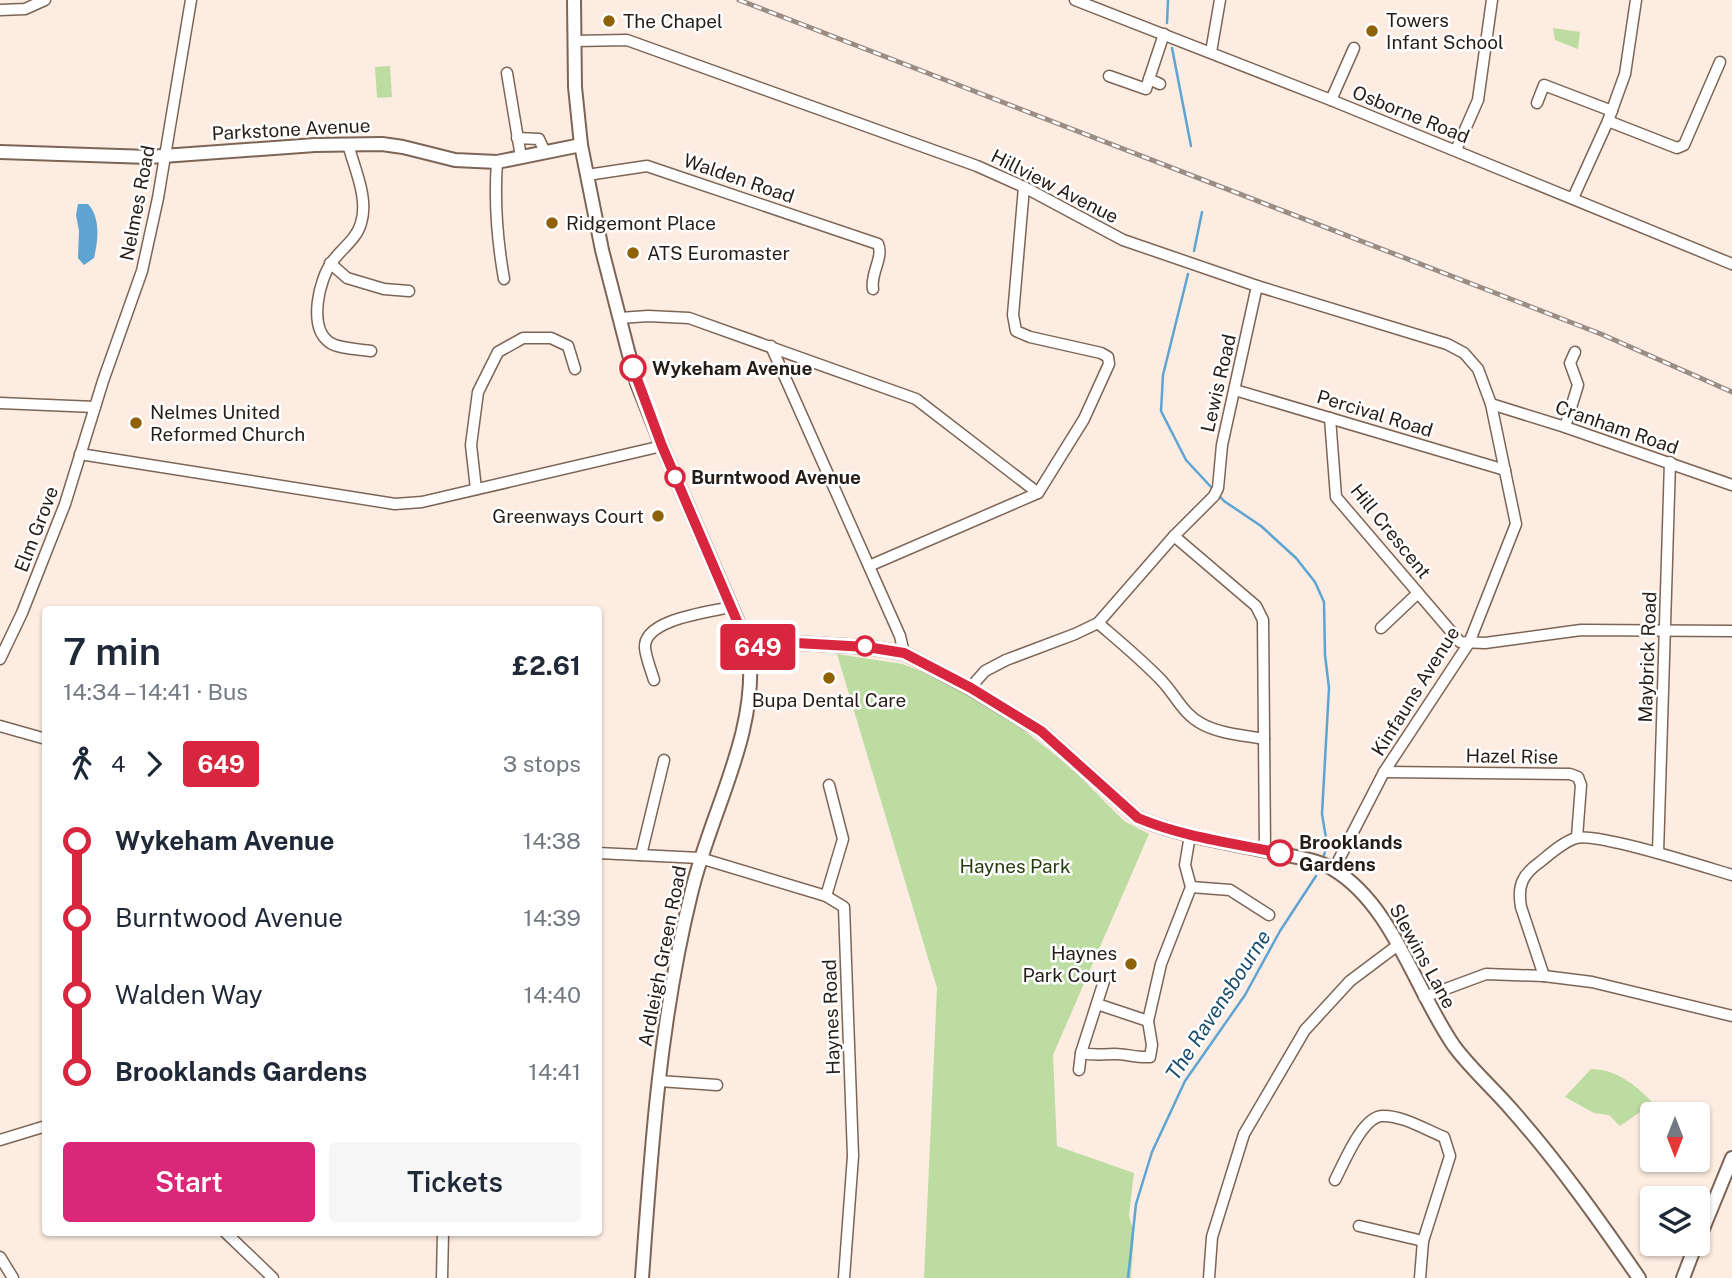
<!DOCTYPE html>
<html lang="en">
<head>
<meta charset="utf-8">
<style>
	:root { --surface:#fff; --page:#f6f6f7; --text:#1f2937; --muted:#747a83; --accent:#db2777 }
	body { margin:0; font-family:"Public Sans",sans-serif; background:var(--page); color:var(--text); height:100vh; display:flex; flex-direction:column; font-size:26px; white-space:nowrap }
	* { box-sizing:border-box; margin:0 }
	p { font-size:23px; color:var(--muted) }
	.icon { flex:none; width:38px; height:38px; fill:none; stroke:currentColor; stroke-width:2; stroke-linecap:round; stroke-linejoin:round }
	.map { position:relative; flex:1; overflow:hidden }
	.side { position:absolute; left:42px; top:606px; width:560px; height:630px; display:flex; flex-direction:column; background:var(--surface); border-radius:7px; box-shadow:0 2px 5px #0004 }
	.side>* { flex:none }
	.badge { padding:0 14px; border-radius:5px; font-size:24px; line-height:46px }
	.needle { width:46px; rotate:180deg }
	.fabs { position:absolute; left:1640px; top:1102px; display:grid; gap:14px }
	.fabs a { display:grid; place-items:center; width:70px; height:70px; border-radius:7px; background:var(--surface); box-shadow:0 2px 5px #0004; font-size:35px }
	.map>.badge { position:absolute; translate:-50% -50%; box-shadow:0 0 0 4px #fff }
	.legs { display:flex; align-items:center; gap:10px; height:77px; padding:0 21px; font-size:23px }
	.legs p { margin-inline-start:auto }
	.overview { display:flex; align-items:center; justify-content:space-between; height:119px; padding:0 21px }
	h1 { font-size:38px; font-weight:600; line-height:52px }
	.action { display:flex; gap:14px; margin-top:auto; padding:14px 21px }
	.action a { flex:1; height:80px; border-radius:7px; background:var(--accent); color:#fff; font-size:28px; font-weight:600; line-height:80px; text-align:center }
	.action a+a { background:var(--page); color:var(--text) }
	ul { padding:0 21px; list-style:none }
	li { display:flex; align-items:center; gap:24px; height:77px; font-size:26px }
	li i { display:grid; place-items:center; width:10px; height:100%; margin:0 9px; background:currentColor }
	li i::after { content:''; width:18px; height:18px; margin:-9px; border:5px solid; border-radius:50%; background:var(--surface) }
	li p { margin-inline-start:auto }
	li:first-child i { background:linear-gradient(#0000 50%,currentColor 0) }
	li:last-child i { background:linear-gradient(currentColor 50%,#0000 0) }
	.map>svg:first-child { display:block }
	.green { fill:#bcdca2 }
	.water { fill:#5ea4d3 }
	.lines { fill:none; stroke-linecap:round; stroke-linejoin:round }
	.stream { stroke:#5ea4d3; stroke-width:2.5 }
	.minor-casing { stroke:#7d6556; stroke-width:13 }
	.tertiary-casing { stroke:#7d6556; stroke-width:16 }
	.minor { stroke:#fff; stroke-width:10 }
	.tertiary { stroke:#fff; stroke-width:12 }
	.rail-casing { stroke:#9a8d84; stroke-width:5 }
	.rail { stroke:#fff; stroke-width:2.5; stroke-dasharray:8; stroke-linecap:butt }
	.line-1-casing { stroke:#fff; stroke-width:16 }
	.line-1 { stroke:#d7263d; stroke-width:10 }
	.poi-dot { fill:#8e6308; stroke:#fff; stroke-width:2.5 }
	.stop-1-dot { fill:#fff; stroke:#d7263d; stroke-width:3.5 }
	.labels { text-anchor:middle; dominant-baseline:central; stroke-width:5; stroke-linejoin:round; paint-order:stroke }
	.poi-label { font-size:19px; fill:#271d17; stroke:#fff; text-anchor:start }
	.street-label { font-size:19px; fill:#271d17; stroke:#fff }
	.stop-label { font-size:19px; font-weight:bold; fill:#271d17; stroke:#fff; text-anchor:start }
	.park-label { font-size:19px; fill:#253c0c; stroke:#fff }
	.water-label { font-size:21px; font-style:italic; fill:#194e6f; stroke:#fff }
</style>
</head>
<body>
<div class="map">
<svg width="1732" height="1278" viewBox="0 0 1732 1278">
	<rect width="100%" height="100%" fill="#fdece1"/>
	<g class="green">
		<path d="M1553,28L1580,32L1578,49L1555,40Z"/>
		<path d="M390,66L392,97L377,98L375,67Z"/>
		<path d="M837,654L902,664L929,674L966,695L1021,728L1069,766L1124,821L1149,834L1053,1055L1057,1146L1134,1173L1129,1215L1134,1235L1131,1278H924L937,988Z"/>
		<path d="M1591,1069C1616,1069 1636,1085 1653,1103L1620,1126L1609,1115L1594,1113L1565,1097Z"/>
	</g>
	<path class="water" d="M78,204H88C101,218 98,241 94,258L84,265L78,258L79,231L76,215Z"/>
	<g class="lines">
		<g class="stream">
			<path d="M1167,23L1168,0"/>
			<path d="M1172,48L1191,146"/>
			<path d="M1194,251L1202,212"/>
			<path d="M1188,274L1163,375L1161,411L1186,460L1224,501L1261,526L1296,558L1315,582L1324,602L1325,655L1329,688L1322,814L1327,844L1324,855"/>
			<path d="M1128,1278L1136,1204L1152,1152L1185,1081L1245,995L1280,931L1316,876"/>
		</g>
		<g class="minor-casing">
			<g id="minor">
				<path d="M1075,0L1331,100L1732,264"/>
				<path d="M0,10L25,9L45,0"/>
				<path d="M574,41L627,40L977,166L1024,187L1123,240L1257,286L1447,344L1464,353L1478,369L1491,404L1516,524L1469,643L1384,772L1334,869"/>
				<path d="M1211,52L1220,0"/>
				<path d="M507,73L521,157"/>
				<path d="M1109,76L1146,89L1149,79L1160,84"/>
				<path d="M1149,79L1164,34"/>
				<path d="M1331,100L1354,48"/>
				<path d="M1537,103L1544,85L1612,111"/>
				<path d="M1608,121L1677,148L1684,145L1720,62"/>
				<path d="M517,138L539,139L545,152"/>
				<path d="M348,144C354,168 369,198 361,223C357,239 341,249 332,262C319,279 308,327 329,342C338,349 359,349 371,351"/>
				<path d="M1456,150L1478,100L1492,0"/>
				<path d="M497,162C494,202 497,239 504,279"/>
				<path d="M587,175L647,166L878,244C884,258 870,273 873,289"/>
				<path d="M1573,198L1608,121L1625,74L1636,0"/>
				<path d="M330,263L347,278L384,289L409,291"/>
				<path d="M620,318L648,316L689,318L916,399L1038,493"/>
				<path d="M771,346L900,636L904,653"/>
				<path d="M1235,390L1505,470"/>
				<path d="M0,403L95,407"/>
				<path d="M1491,404L1565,427L1732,485"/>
				<path d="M1330,418L1336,497L1460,642L1485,643L1581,630L1732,631"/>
				<path d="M1565,427L1578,385L1570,363L1575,352"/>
				<path d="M80,454L395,504L422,502L662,446"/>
				<path d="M476,489L471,445L478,392L498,352L523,338H551L568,346L575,369"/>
				<path d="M1174,536L1256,606L1263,620L1265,850"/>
				<path d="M869,566L1038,493L1084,419L1109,364L1108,357L1101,353L1030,337L1016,331L1013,315L1024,187"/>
				<path d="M1098,623C1120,642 1142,660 1162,681C1176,696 1183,714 1202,724C1221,734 1243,735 1264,739"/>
				<path d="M1381,628L1418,593"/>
				<path d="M0,659L22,613L65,504L103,381L142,271L158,198L191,0"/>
				<path d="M654,680C651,670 646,658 645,648C643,619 710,612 731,607"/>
				<path d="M970,688L985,671L1006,660L1075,634L1098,623L1174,536L1214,496L1218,488L1222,445L1257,286"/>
				<path d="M0,726L46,739"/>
				<path d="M1384,772L1570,774L1578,777L1581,785L1577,837"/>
				<path d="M598,853L700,858L826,896L844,907L853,1156L844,1278"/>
				<path d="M1658,853L1670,462"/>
				<path d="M641,855L664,760"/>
				<path d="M1191,887L1230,890L1269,915"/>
				<path d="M826,896L843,839L829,785"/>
				<path d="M1544,976L1521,907C1517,885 1523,874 1540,862C1550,854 1563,842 1576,838C1597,832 1705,867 1732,875"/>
				<path d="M1424,997L1486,974L1544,976L1592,982L1732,1016"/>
				<path d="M1097,1004L1148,1021"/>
				<path d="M1081,1053C1096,1056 1101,1054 1115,1054C1127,1054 1137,1058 1150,1057L1152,1045L1148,1021L1161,964L1191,887L1185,865L1190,835"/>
				<path d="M1079,1070L1081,1053L1105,978"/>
				<path d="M659,1081L717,1085"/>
				<path d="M0,1140L46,1126"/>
				<path d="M1335,1180C1344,1163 1362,1117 1382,1116C1402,1115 1426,1130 1444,1137L1450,1156L1423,1241L1420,1278"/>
				<path d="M1359,1226L1423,1241"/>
				<path d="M225,1232L273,1278"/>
				<path d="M0,1257L13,1278"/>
				<path d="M442,1278L443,1232"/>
				<path d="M1209,1278L1212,1237L1244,1134L1305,1030L1350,981L1398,945"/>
			</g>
		</g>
		<g class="tertiary-casing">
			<g id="tertiary">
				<path d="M574,0L575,87L581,145L602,250L628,351L637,383L662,446L749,648C759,734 710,812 691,894C660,1019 651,1150 642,1278"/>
				<path d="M0,152L149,157L315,145L382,144L403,147L455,160L497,162L581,145"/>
				<path d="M749,648L779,642L867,647L904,653L970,688L1041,731L1138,818C1182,837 1231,843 1277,853C1295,857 1316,859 1333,869C1393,905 1415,990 1454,1046C1471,1069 1493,1088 1511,1109C1558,1162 1599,1220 1639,1278"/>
				<path d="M1698,1241L1732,1158"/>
				<path d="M1683,1278L1696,1244"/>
			</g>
		</g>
		<use href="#minor" class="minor"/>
		<use href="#tertiary" class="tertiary"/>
		<g class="rail-casing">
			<path id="rail" d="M739,0L1601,334L1732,392"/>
		</g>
		<use href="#rail" class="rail"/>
	</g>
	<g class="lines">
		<g class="line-1-casing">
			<path id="line-1" d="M633,368L662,446L749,649L779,642L867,647L904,653L971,688L1041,731L1138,818C1183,837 1233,843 1280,853"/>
		</g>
		<use href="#line-1" class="line-1"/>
	</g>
	<g class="poi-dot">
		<circle cx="609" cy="21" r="7"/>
		<circle cx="1372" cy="31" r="7"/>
		<circle cx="552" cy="223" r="7"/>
		<circle cx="633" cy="253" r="7"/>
		<circle cx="136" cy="423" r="7"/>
		<circle cx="658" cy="516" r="7"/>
		<circle cx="829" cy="678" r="7"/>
		<circle cx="1131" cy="964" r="7"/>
	</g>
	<g class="stop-1-dot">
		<circle cx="633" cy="368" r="12"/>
		<circle cx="675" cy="477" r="9"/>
		<circle cx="865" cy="646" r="9"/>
		<circle cx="1280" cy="853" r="12"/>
	</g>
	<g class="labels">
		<g class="poi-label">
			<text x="1386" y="20">Towers<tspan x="1386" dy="22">Infant School</tspan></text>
			<text x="623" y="21">The Chapel</text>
			<text x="566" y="223">Ridgemont Place</text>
			<text x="647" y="253">ATS Euromaster</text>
			<text x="150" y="412">Nelmes United<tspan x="150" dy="22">Reformed Church</tspan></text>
			<text x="644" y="516" text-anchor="end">Greenways Court</text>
			<text x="829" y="700" text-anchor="middle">Bupa Dental Care</text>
			<text x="1117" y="953" text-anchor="end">Haynes<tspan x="1117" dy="22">Park Court</tspan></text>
		</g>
		<g class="street-label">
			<text transform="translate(1411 114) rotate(22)">Osborne Road</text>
			<text transform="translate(291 129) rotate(-3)">Parkstone Avenue</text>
			<text transform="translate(739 178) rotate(19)">Walden Road</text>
			<text transform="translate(1055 186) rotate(27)">Hillview Avenue</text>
			<text transform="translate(137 203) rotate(-79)">Nelmes Road</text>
			<text transform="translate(1218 383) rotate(-77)">Lewis Road</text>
			<text transform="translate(1375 413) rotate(17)">Percival Road</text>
			<text transform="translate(1617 427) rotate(19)">Cranham Road</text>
			<text transform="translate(36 529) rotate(-69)">Elm Grove</text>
			<text transform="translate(1391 531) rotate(51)">Hill Crescent</text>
			<text transform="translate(1647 657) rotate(-88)">Maybrick Road</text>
			<text transform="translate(1415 691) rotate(-58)">Kinfauns Avenue</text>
			<text transform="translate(1512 756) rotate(1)">Hazel Rise</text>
			<text transform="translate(662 956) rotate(-79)">Ardleigh Green Road</text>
			<text transform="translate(1423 956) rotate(61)">Slewins Lane</text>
			<text transform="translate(831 1017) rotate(-92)">Haynes Road</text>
		</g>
		<g class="stop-label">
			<text x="652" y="368">Wykeham Avenue</text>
			<text x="691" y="477">Burntwood Avenue</text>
			<text x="1299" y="842">Brooklands<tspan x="1299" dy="22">Gardens</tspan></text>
		</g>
		<g class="park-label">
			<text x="1015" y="866">Haynes Park</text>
		</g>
		<g class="water-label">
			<text transform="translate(1218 1005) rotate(-57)">The Ravensbourne</text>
		</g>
	</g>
</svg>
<div class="fabs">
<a><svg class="needle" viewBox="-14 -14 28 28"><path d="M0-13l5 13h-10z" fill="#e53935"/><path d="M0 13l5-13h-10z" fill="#747a83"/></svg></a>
<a><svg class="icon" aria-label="layers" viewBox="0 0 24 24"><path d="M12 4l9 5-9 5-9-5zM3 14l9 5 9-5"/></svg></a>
</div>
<b class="badge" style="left:758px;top:647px;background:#d7263d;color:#fff">649</b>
<section class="side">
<div class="overview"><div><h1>7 min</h1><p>14:34 – 14:41 · Bus</p></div><b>£2.61</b></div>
<div class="legs"><svg class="icon" aria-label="walk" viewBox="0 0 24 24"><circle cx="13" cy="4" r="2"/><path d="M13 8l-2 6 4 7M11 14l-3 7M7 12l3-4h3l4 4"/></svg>4<svg class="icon" aria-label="forward" viewBox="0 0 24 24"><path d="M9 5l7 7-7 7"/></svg><b class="badge" style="background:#d7263d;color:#fff">649</b><p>3 stops</p></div>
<ul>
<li><i style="color:#d7263d"></i><b>Wykeham Avenue</b><p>14:38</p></li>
<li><i style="color:#d7263d"></i><span>Burntwood Avenue</span><p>14:39</p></li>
<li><i style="color:#d7263d"></i><span>Walden Way</span><p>14:40</p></li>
<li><i style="color:#d7263d"></i><b>Brooklands Gardens</b><p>14:41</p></li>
</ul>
<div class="action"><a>Start</a><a>Tickets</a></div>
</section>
</div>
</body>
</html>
